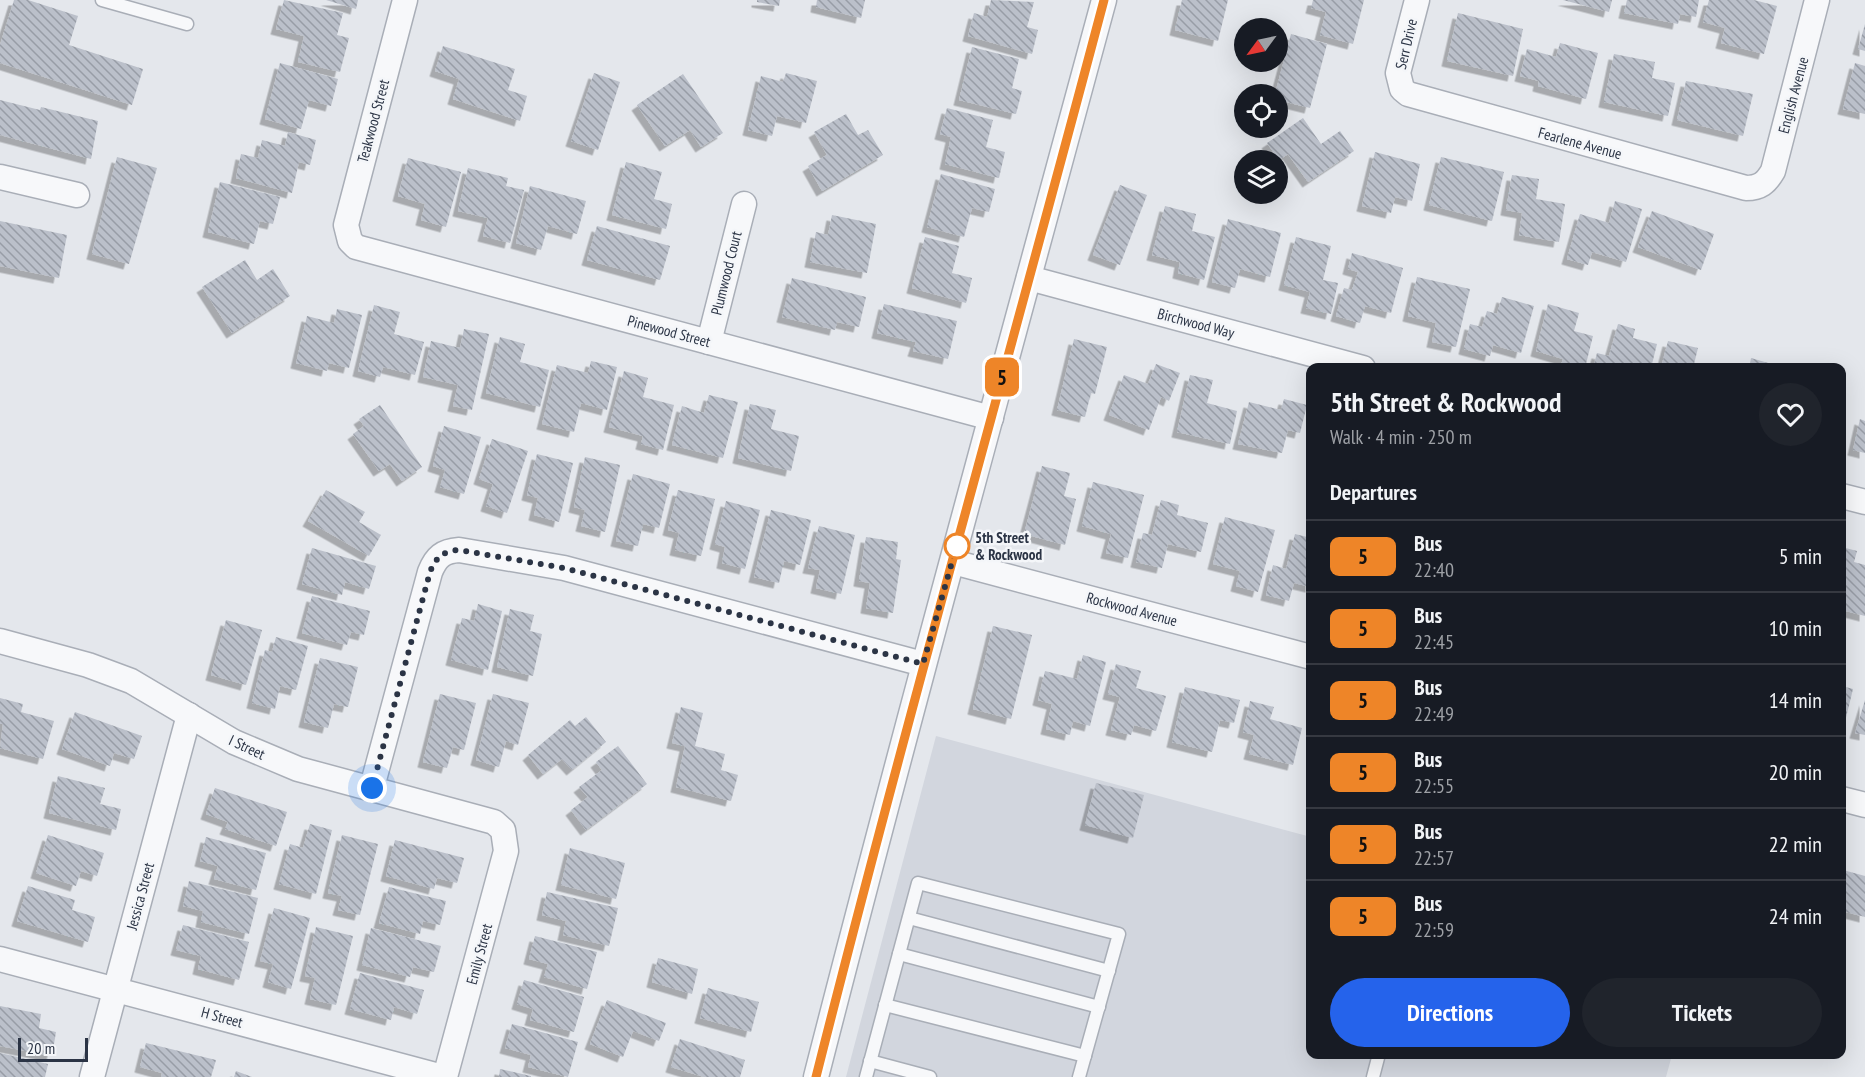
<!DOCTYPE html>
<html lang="en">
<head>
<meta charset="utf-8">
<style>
	:root { --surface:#171b24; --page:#20242c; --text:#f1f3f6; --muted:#9ea1a6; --line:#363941; --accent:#2563eb }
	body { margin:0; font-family:"PT Sans Narrow",sans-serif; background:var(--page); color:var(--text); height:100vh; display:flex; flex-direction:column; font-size:22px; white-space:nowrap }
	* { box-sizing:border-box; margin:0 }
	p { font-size:20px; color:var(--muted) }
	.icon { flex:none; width:33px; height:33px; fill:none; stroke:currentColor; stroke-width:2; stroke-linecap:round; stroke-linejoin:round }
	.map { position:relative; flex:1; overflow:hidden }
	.panel { position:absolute; left:1306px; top:363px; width:540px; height:696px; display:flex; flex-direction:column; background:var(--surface); border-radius:12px; box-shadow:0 6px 24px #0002 }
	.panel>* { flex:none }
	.badge { padding:0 12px; border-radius:9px; font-size:21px; line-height:39px }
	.needle { width:39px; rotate:237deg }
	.buttons { position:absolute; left:1234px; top:18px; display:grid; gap:12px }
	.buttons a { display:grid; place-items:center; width:54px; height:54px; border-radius:50%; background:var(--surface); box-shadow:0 6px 24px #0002; font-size:30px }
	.scale { position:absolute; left:18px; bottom:15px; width:70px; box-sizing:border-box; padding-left:6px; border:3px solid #2b3445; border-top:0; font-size:16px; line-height:21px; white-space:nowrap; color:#2b3445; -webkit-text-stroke:4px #f4f6f9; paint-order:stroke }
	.you { position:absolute; width:30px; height:30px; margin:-15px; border:4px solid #fff; border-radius:50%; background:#1a73e8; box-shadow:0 0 0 9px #1a73e833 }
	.map>.badge { position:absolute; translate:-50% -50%; box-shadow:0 0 0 3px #fff }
	h2 { padding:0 24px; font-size:22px; line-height:54px }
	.round { display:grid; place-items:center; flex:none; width:63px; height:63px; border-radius:32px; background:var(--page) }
	.overview { display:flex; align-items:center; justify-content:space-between; height:102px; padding:0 24px }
	h1 { font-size:28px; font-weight:800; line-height:45px }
	.button { display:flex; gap:12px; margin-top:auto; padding:12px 24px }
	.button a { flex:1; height:69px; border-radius:36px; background:var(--accent); color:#fff; font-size:24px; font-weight:800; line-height:69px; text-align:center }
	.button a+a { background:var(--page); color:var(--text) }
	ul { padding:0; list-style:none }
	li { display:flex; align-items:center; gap:18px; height:72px; padding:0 24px; border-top:2px solid var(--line) }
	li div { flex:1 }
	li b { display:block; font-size:22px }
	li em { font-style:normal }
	li .badge { min-width:66px; font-weight:700; text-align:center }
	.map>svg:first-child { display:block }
	.built { fill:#d2d6de }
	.building { fill:url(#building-back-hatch); filter:url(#shadow) }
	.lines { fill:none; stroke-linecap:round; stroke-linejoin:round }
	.service-casing { stroke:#a9aeb7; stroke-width:15 }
	.minor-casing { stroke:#a9aeb7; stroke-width:27 }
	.service { stroke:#f7f8fa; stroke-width:12 }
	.minor { stroke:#f7f8fa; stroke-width:24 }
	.line-casing { stroke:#fff; stroke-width:14 }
	.line { stroke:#ee8528; stroke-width:9 }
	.walk { stroke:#2b3445; stroke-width:6; stroke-dasharray:0 10.8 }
	.stop-dot { fill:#fff; stroke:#ee8528; stroke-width:3 }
	.labels { text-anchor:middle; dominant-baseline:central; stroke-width:5; stroke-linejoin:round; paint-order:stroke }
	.street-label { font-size:15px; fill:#2b3445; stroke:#f4f6f9 }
	.stop-label { font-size:15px; font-weight:bold; fill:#2b3445; stroke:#f4f6f9; text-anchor:start }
</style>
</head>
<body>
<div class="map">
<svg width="1865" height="1077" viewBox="0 0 1865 1077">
	<defs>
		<pattern id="building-back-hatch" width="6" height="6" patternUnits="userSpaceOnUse" patternTransform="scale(1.5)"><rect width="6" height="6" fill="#bbc0ca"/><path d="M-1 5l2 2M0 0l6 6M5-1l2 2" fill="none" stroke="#989da6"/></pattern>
		<filter id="shadow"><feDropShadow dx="-5.5" dy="5.5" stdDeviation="0" flood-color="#0004"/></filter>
	</defs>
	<rect width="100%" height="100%" fill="#e4e7ec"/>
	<path class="built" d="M936,736L1311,837V1054L1672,1055L1666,1077H846Z"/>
	<g class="building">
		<path d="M14,0H28L78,16L69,45L143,69L132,105L0,63V45Z"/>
		<path d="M284,0L343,13L337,35L349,38L340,72L298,62L304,36L276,29Z"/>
		<path d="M326,0H358L356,9Z"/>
		<path d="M757,0H780L779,6L757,2Z"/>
		<path d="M817,0H865L861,18L816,7Z"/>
		<path d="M991,0L1034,2L1027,27L1038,30L1032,54L968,36L974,13L987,17Z"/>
		<path d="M1182,0H1228L1218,41L1175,30Z"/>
		<path d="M1313,0H1364L1353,44L1320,35L1326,12L1311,8Z"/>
		<path d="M1563,0H1612L1609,12Z"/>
		<path d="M1627,0H1699L1696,17L1680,14L1678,24L1624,13Z"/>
		<path d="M1709,0H1754L1777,6L1764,54L1721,43L1725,28L1703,22Z"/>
		<path d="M1458,13L1523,29L1513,76L1447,61Z"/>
		<path d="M1865,24V51L1858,49Z"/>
		<path d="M1291,34L1327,44L1310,108L1278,100V94H1275Z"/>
		<path d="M1560,43L1598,53L1586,99L1538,86L1539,81L1520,76L1527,49L1556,57Z"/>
		<path d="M443,46L515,69L508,90L527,96L520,121L453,99L459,79L435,71Z"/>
		<path d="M972,47L1019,59L1012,88L1022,91L1016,114L959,100Z"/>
		<path d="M1614,54L1655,62L1652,78L1675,83L1668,116L1604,102Z"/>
		<path d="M280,63L338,79L331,106L309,100L301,129L265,119Z"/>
		<path d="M1855,63L1865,66V114L1843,109Z"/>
		<path d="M594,73L620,82L598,150L571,141Z"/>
		<path d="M786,73L817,81L806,123L777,116L772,136L748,130L761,76L783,82Z"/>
		<path d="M683,74L723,133L701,147L690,130L665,146L637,105Z"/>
		<path d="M1686,81L1753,94L1743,136L1677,120Z"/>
		<path d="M0,100L40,110L41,107L98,121L91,159L0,135Z"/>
		<path d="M947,108L993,120L986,147L1005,152L999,178L945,164L951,137L940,134Z"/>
		<path d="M846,114L858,135L868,130L883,155L822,191L808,166L827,155L814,132Z"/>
		<path d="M1303,118L1321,144L1340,131L1354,151L1308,182L1288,154L1279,160L1267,143Z"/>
		<path d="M288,132L316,140L310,165L299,162L292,193L236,178L241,154L258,158L262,140L285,146Z"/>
		<path d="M1375,152L1420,164L1412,201L1395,197L1391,213L1362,206Z"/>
		<path d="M117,157L157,168L129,264L92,254Z"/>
		<path d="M1441,157L1504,172L1492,221L1429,205Z"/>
		<path d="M408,158L461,172L446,227L421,220L425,204L398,196Z"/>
		<path d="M626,162L662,172L654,199L672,204L666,229L612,215Z"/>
		<path d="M468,168L508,178L506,186L524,190L510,243L483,236L488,218L458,211Z"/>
		<path d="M941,174L995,189L989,212L972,208L964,237L927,227Z"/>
		<path d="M1512,175L1539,179L1536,199L1565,204L1559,242L1519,235L1522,213L1506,210Z"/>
		<path d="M220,182L280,197L273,224L260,221L254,244L208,232Z"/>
		<path d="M1120,185L1147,195L1120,265L1093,255Z"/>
		<path d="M530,186L586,201L577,234L548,226L541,250L516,243Z"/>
		<path d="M1615,201L1642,209L1626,262L1592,252L1588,265L1567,259L1580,214L1609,223Z"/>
		<path d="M1165,206L1196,214L1192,231L1215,237L1204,280L1178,273L1180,262L1152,255Z"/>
		<path d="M1652,211L1714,234L1701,270L1638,247Z"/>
		<path d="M832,215L876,224L867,273L810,262L816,232L828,235Z"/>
		<path d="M1228,219L1281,233L1270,277L1240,269L1235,288L1212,282Z"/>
		<path d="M0,221L67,235L59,278L0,266Z"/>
		<path d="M597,226L670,246L660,280L587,260Z"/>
		<path d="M925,237L959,246L952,273L972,278L966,303L912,288Z"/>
		<path d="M1296,237L1331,246L1323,280L1338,283L1331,314L1306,308L1310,292L1284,285Z"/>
		<path d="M1352,253L1403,268L1391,313L1365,306L1360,323L1336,316L1344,288L1352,290L1358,272L1348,269Z"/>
		<path d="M245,260L257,280L273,269L290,296L232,333L202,287Z"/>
		<path d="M1417,277L1470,289L1456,347L1432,342L1436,323L1408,316Z"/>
		<path d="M792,278L866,297L859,327L837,322L835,330L782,317Z"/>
		<path d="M1502,297L1534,306L1521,353L1493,345L1490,356L1464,349L1470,324L1482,327L1487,311L1497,314Z"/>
		<path d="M884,304L957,321L948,359L913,351L916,342L877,333Z"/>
		<path d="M1548,304L1579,313L1574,331L1593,336L1585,368H1560L1563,359L1536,351Z"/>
		<path d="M374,305L400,312L394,334L424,342L415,375L383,367L380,377L358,371Z"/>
		<path d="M337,309L362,315L349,368L329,363L327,371L296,363L307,316L334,323Z"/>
		<path d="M1618,324L1635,329L1633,338L1657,344L1651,368H1593L1597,353L1609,356Z"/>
		<path d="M464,329L489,334L472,410L453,406L458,385L423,377L431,341L460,348Z"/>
		<path d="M500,337L525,344L520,362L549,370L540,407L486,393Z"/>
		<path d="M1074,339L1107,347L1095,394L1091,393L1085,417L1057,410Z"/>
		<path d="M1668,341L1698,348L1693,368H1661Z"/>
		<path d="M1751,358L1782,367V368H1749Z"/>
		<path d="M591,361L617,367L607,410L581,403L574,432L542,424L557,365L588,373Z"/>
		<path d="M1156,364L1180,373L1169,401L1161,397L1149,430L1109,415L1124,375L1148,384Z"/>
		<path d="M624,371L648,378L643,397L674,405L663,450L641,444L643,436L609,427Z"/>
		<path d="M1190,375L1213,380L1207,403L1237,411L1230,444L1177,432Z"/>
		<path d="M709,395L738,402L723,458L672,445L682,406L704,413Z"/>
		<path d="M1284,399L1307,405L1300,433L1288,430L1282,453L1238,444L1249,402L1281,410Z"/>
		<path d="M750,404L776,410L771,429L799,436L791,471L738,458Z"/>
		<path d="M380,405L422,467L402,481L390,464L379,471L353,434L364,426L359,419Z"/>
		<path d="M1860,419L1865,421V453L1853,450Z"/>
		<path d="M444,426L481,437L464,494L440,487L445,470L433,466Z"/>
		<path d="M492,439L528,451L507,513L486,506L493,484L479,479Z"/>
		<path d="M537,454L573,463L559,522L534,515L538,498L527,495Z"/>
		<path d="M585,457L620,465L605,532L581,526L585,510L574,507Z"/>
		<path d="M1042,466L1070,473L1064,496L1076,499L1065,545L1024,534Z"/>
		<path d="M633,474L670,484L659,528L643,524L638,546L616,541Z"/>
		<path d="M1093,482L1144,495L1128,558L1106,553L1111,534L1082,526Z"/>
		<path d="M326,490L365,512L359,522L381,535L369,556L308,521Z"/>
		<path d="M678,490L715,499L701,556L675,550L679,533L668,530Z"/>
		<path d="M1161,500L1179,505L1177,515L1208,523L1201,552L1168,544L1162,568L1136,562L1143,533L1152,535Z"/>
		<path d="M726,501L760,510L745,569L722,563L725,547L715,544Z"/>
		<path d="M771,510L811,520L800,565L784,561L779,583L754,577Z"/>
		<path d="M1225,517L1275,530L1258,592L1236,586L1240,571L1213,564Z"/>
		<path d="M819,526L855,535L841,594L816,588L820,570L808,568Z"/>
		<path d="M1295,534L1311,538V587L1294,583L1289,601L1266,595L1273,565L1286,569Z"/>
		<path d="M866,537L898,542L896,559L901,560L893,613L866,608L870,583L859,581Z"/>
		<path d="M1842,547L1857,551L1854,562L1865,565V616L1842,610L1844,592H1842Z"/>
		<path d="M312,548L376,566L369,589L345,582L342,595L302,584Z"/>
		<path d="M312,596L370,611L364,635L351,632L347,645L302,633Z"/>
		<path d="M478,604L502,611L488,670L451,660L462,618L474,621Z"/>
		<path d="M510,609L534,615L530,631L542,634L533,676L497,667Z"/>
		<path d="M226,620L262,630L246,685L211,675Z"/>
		<path d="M993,626L1032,635L1011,719L973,709Z"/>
		<path d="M276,637L308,646L296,690L280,686L275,709L252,703L265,650L272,652Z"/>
		<path d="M1083,655L1106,662L1090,726L1073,721L1070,735L1046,729L1052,704L1038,700L1045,671L1077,679Z"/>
		<path d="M320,658L358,667L348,707L334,704L328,728L304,722Z"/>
		<path d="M1116,664L1141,671L1136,688L1166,696L1156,731L1134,725L1131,735L1111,730L1120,697L1108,694Z"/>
		<path d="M1842,686L1853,689L1843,730L1842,729Z"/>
		<path d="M1185,687L1240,700L1234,723L1220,720L1212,752L1172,742Z"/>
		<path d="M440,694L476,703L464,750L453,747L447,768L423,762Z"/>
		<path d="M493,694L529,703L518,745L506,741L499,767L476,760Z"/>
		<path d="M0,698L23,704L21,712L54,721L43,759L0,748L3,724H0Z"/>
		<path d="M1865,700V735L1855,733Z"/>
		<path d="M1250,701L1274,707L1270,719L1302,728L1293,765L1249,754L1254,735L1243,732Z"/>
		<path d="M681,707L703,713L695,746L725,754L721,770L738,775L731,801L676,787L685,746L672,743Z"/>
		<path d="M75,712L142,736L134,759L114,753L110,766L62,749Z"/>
		<path d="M586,717L606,742L572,770L562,759L543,774L528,755L570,720L575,726Z"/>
		<path d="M618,746L647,784L586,830L571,810L588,797L579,787L602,770L596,762Z"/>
		<path d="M58,776L105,788L100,804L121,809L116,830L49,813Z"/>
		<path d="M1096,783L1144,795L1133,838L1085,825Z"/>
		<path d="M215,788L287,812L276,846L225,829L228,822L206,814Z"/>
		<path d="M310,824L332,830L316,894L279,884L290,844L303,848Z"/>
		<path d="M48,835L104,853L97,876L81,871L76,886L36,873Z"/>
		<path d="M342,835L378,844L360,915L338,910L342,896L328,893Z"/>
		<path d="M206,837L266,853L256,890L214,879L218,866L200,861Z"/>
		<path d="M395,840L464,858L457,883L437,878L434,889L386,876Z"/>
		<path d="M570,848L625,863L616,899L561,885Z"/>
		<path d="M1843,870L1865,876V917L1842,911Z"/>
		<path d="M189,881L258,898L249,934L201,922L203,911L183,906Z"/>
		<path d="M28,886L75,900L72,910L95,917L88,942L17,921Z"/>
		<path d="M389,887L446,901L440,925L423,921L420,934L379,923Z"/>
		<path d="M547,892L618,908L609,946L563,935L566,921L542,915Z"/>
		<path d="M274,908L310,918L291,989L268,982L273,964L260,961Z"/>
		<path d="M183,925L249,942L239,980L198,969L201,956L176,950Z"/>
		<path d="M316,927L353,936L336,1005L310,999L315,978L305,976Z"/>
		<path d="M371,928L441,946L434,972L413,967L410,977L362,965Z"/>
		<path d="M535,936L597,952L587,989L544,977L548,964L529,959Z"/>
		<path d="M658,958L698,969L692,994L652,982Z"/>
		<path d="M360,973L424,990L417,1014L394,1007L391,1020L350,1009Z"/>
		<path d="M524,980L584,997L574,1032L530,1020L533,1009L517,1004Z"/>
		<path d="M708,988L759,1002L751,1032L700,1018Z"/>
		<path d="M607,1000L666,1023L659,1041L633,1031L623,1057L590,1044Z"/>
		<path d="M0,1006L41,1014L39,1028L56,1032L52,1056L0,1046Z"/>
		<path d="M512,1024L578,1042L568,1077L528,1067L531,1055L505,1048Z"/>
		<path d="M680,1039L745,1060L740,1077H704L671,1067Z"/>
		<path d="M146,1043L216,1060L211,1077H161L162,1073L140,1067Z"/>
		<path d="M0,1053L48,1064L45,1077H0Z"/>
		<path d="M500,1069L531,1076V1077H499Z"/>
		<path d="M236,1071L252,1077H234Z"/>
	</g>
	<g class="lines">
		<g class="service-casing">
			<g id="service">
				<path d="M102,0L187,24"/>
				<path d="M909,918L1109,971"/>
				<path d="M899,954L1099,1007"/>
				<path d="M885,1005L1085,1056"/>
				<path d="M870,1061L930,1077"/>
				<path d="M866,1077L918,883L1119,934L1079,1077"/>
				<path d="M1373,1077L1379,1054"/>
			</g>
		</g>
		<g class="minor-casing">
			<g id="minor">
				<path d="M405,0L346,225L350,241L356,247L991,418"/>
				<path d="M1417,0L1398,73L1402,89L1408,94L1746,188C1760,188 1766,183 1773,171L1817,0"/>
				<path d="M0,177L77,195"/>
				<path d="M1029,278L1363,368"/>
				<path d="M709,342L744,204"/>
				<path d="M1842,496L1865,502"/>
				<path d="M953,562L1311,657"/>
				<path d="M0,641L88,665L131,681L234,742L298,769L494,822L503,830L506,851L445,1077"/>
				<path d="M372,787L430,572C436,557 443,551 459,550L564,568L923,664"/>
				<path d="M1842,799L1865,805"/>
				<path d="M0,959L443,1077"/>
				<path d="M92,1077L189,715"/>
				<path d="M816,1077C908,717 1007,359 1104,0"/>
			</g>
		</g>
		<use href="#service" class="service"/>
		<use href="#minor" class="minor"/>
	</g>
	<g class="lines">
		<g class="line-casing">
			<path id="line" d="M816,1077C907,717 1009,359 1104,0"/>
		</g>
		<use href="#line" class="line"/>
		<path class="walk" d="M372,788L430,572C436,557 443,551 459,550L564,568L923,664L958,541L957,546"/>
	</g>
	<circle class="stop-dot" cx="957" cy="546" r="12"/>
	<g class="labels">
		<g class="street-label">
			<text transform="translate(1406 44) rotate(-77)">Serr Drive</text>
			<text transform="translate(1793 95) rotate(-75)">English Avenue</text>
			<text transform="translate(373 121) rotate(-75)">Teakwood Street</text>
			<text transform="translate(1580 143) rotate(15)">Fearlene Avenue</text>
			<text transform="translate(726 273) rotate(-76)">Plumwood Court</text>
			<text transform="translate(1196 323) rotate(15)">Birchwood Way</text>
			<text transform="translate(669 331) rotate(15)">Pinewood Street</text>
			<text transform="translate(1132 609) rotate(15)">Rockwood Avenue</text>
			<text transform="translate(247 747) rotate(25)">I Street</text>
			<text transform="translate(140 896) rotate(-75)">Jessica Street</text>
			<text transform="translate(479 954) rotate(-75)">Emily Street</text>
			<text transform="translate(222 1017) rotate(15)">H Street</text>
		</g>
		<g class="stop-label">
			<text x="975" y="537">5th Street<tspan x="975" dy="17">&amp; Rockwood</tspan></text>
		</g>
	</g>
</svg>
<div class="buttons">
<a><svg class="needle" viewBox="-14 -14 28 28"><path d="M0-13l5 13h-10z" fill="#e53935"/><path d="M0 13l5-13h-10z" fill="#9ea1a6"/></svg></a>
<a><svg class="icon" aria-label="locate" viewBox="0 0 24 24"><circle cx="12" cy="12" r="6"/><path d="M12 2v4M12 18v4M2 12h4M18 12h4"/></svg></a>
<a><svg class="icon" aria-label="layers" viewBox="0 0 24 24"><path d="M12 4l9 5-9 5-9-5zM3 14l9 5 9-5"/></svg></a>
</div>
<div class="scale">20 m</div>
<div class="you" style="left:372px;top:788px"></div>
<b class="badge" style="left:1002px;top:377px;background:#ee8528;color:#111">5</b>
<section class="panel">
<div class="overview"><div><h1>5th Street &amp; Rockwood</h1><p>Walk · 4 min · 250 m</p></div><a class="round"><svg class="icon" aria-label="heart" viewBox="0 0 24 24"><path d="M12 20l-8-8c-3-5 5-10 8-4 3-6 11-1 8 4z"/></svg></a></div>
<h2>Departures</h2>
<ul>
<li><span class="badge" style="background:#ee8528;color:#111">5</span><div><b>Bus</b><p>22:40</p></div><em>5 min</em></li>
<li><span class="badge" style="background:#ee8528;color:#111">5</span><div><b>Bus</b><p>22:45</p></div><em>10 min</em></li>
<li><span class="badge" style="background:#ee8528;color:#111">5</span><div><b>Bus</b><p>22:49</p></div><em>14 min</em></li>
<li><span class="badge" style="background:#ee8528;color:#111">5</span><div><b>Bus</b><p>22:55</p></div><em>20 min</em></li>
<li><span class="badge" style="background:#ee8528;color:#111">5</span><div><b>Bus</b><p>22:57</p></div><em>22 min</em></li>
<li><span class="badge" style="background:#ee8528;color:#111">5</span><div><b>Bus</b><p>22:59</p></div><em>24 min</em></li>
</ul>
<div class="button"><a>Directions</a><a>Tickets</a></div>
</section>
</div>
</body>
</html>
